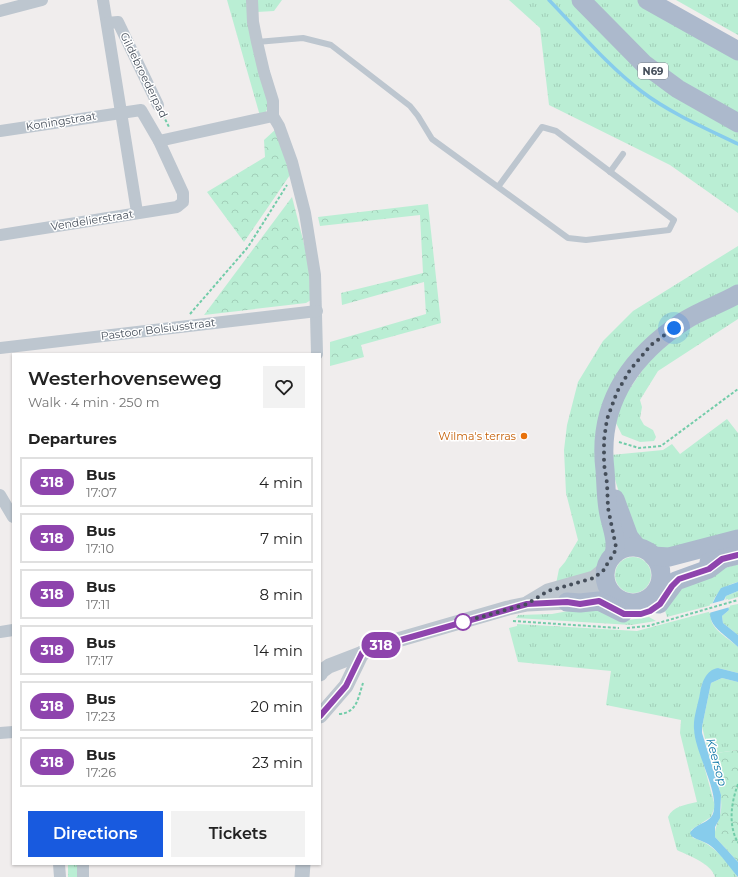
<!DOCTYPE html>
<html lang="en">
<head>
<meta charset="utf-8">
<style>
	:root { --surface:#fff; --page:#f2f2f2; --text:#222; --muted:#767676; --line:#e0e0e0; --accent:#185adf }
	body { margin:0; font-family:Montserrat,sans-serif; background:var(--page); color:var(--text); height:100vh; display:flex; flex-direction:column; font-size:15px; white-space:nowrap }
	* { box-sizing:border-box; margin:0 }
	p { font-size:13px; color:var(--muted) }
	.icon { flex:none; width:22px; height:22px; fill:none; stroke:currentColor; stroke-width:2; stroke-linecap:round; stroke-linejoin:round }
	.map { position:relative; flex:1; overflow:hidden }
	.side { position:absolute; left:12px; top:353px; width:309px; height:512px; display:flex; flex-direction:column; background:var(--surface); border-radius:0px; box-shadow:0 1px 3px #0004 }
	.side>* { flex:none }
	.badge { padding:0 8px; border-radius:13px; font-size:14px; line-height:26px }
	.you { position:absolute; width:20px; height:20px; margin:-10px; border:3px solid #fff; border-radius:50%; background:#1a73e8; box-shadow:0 0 0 6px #1a73e833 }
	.map>.badge { position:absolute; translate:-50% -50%; box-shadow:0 0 0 2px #fff }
	h2 { padding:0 16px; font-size:15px; line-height:36px }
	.round { display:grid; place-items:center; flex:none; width:42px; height:42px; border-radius:0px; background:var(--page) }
	.headline { display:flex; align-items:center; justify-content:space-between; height:68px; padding:0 16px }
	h1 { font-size:19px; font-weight:600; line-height:30px }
	.cta { display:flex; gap:8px; margin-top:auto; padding:8px 16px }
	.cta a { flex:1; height:46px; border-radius:0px; background:var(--accent); color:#fff; font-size:16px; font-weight:600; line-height:46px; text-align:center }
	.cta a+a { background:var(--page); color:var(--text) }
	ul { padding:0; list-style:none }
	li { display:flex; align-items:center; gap:12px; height:50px; margin:0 8px 6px; padding:0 8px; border:2px solid var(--line); border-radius:0px }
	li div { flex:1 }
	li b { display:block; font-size:15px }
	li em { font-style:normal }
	li .badge { min-width:44px; font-weight:700; text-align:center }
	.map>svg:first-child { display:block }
	.grass { fill:url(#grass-tufts) }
	.forest { fill:url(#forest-crowns) }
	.water { fill:#87ccec }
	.pier { fill:#f0eded }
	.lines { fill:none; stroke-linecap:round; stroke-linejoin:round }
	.stream { stroke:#87ccec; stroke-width:3.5 }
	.path { stroke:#72cca9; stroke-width:2; stroke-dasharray:3 2; stroke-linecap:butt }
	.service { stroke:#bdc6cf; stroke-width:6 }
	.minor { stroke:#bdc6cf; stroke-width:12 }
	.tertiary { stroke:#bdc6cf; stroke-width:15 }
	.primary { stroke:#acb9cc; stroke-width:19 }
	.line-casing { stroke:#fff; stroke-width:9 }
	.line { stroke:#8e44ad; stroke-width:6 }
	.walk { stroke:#454e5a; stroke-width:4; stroke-dasharray:0 7.2 }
	.food-dot { fill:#e8710a; stroke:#fff; stroke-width:1.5 }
	.stop-dot { fill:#fff; stroke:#8e44ad; stroke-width:2 }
	.labels { text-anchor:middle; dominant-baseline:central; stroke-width:3; stroke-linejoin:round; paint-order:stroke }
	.shield { fill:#fff; stroke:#7d838c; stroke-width:1 }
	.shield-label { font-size:10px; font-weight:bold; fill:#454e5a }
	.street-label { font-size:11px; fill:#454e5a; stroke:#fff }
	.food-label { font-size:11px; fill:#c56008; stroke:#fff; text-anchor:end }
	.water-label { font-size:12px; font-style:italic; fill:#0b76a7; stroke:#fff }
</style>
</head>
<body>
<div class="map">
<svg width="738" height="877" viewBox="0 0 738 877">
	<defs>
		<pattern id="grass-tufts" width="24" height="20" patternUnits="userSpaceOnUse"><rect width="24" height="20" fill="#baeed4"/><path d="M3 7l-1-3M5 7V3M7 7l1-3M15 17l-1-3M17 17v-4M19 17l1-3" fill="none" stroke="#a1ceb8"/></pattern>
		<pattern id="forest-crowns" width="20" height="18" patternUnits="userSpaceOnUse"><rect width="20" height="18" fill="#baeed4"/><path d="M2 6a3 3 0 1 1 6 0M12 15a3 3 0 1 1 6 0" fill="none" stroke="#a1ceb8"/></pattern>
	</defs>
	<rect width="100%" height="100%" fill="#f0eded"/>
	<g class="grass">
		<path d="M227,0H247L269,106L264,115L260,116Z"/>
		<path d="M257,0H282L274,11L257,12Z"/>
		<path d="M509,0H573L738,130V213L670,165L549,105L540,28Z"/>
		<path d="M588,0H640L738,55V117L651,62Z"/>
		<path d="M676,0H738V35Z"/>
		<path d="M738,246V286L607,394L608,551L600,564L593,572L556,584L559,569L565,562L578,540L566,493L564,450L567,425L578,382L603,341L633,311Z"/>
		<path d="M738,302V319L658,371L640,400L642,407L640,418L644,425L653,430L656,437L654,441L640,442L622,435L616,423L620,403L654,353L689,328Z"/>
		<path d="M727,419L738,433V535L672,553L644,543L640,540C627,512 613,486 611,455L663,450L672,444L680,454Z"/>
		<circle cx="633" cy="575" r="18"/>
		<path d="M738,564V582C726,585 715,592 712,605L667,617L664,607L675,592L725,568Z"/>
		<path d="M738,591V597L725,601L726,596Z"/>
		<path d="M738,604V635L723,623L722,616L729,610L728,606Z"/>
		<path d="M590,607L629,620L649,617L656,621L631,625L516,618L518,615L552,614Z"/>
		<path d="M712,611C705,627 729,638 738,647V673L718,668L702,684L694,729L715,806L711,817L691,830L693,838C709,841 730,862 737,877H715C711,863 689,856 677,850L668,817C673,806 685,805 697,802L680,733L681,720L606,705L611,671L518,662L509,628L517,626V624L637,631Z"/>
		<path d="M722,678L738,682V750L709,754L702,727L711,683Z"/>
		<rect x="68" y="864" width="12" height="13"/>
	</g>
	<g class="forest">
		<path d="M276,129L290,175L244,242L207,192L265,157L264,140Z"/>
		<path d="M292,197L308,259L311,300L306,303L204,315Z"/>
		<path d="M428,204L441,323L361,345L364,357L330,366V342L426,314L424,282L342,305L341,293L423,273L420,215L320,226L318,217Z"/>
		<path d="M738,750V862L715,837C714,827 720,820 721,810C723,791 714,772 709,754Z"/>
	</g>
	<g class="water">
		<path d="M738,582V591L726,596L724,600L727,601L729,610L722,616L723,623L738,635V647C716,626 698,623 721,588Z"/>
		<path d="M718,668L738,673V682L722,678L711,683L702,727V733L721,795L720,818L715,827V837L738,862V877C731,869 718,850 708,844C702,840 691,839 690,833C696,822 713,824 714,809C717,788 695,752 694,729C693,718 698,705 700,693C702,682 706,670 718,668Z"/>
	</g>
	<path class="pier" d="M728,599L730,607L709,613L710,604Z"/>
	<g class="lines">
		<path class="stream" d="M549,0C579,31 607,65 641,91C670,113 705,128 738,144"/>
		<g class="path">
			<path d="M163,115L169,127"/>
			<path d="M190,314L248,247L287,185"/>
			<path d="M619,442L639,448L661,446L738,389"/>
			<path d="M513,621L619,628"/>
			<path d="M627,628L648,626L738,600"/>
			<path d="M339,714C357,713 358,698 363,683"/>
			<path d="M738,784C731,803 728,825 738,843"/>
		</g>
		<g class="service">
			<path d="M257,42L303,38L331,45L410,106L418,116L432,139L568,238L586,240L669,230L674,220L556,131L542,127L498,187"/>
			<path d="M610,172L623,154"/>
		</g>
		<g class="minor">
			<path d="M103,0L137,212"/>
			<path d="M252,0L253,22L257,42L264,72L273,101V116L279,126L292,162L305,213L315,275L317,354"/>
			<path d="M0,11L42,0"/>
			<path d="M107,23L118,22L158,105"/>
			<path d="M0,131L141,110L159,141L183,193V202L177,207L0,235"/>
			<path d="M159,141L273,116"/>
			<path d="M0,348L317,311"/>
			<path d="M0,495L13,517"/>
			<path d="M0,632L13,630"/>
			<path d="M0,733L13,732"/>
			<path d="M59,864L60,877"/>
			<path d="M83,877V864"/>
		</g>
		<g class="tertiary">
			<path d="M528,603L548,591L594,578L605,569"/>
			<path d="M320,674L322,671L329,666L394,641L508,608L527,604L567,602L578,596L598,591L610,593"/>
			<path d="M320,716L346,686L362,653"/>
			<path d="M302,877L303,864"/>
		</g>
		<g class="primary">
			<path d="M581,0L644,64L678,89L738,123"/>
			<path d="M647,0L738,51"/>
			<path d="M615,499L629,537L637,547"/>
			<circle cx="633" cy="575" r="28"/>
			<path d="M614,554C618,539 610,524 608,509C606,497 606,483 605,470C597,404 631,356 684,321C701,310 721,304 738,294"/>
			<path d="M653,556L669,557L738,539"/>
			<path d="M709,562L738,555"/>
			<path d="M567,602L580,603L599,601L623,613"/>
			<path d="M659,604L676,581L709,569L722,559"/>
		</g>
	</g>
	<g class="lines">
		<g class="line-casing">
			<path id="line" d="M320,716L346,686L362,653L376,647L527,604L567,602L580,604L599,601L624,614H641L650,611L660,604L672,586L679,579L709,569L722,559L738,555"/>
		</g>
		<use href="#line" class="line"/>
		<path class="walk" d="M463,622L527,604L548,591L594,578L605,569L608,562L614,554L616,547L608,508L607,483L604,464V440L607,419L617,392L630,370L651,345L674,328"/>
	</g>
	<circle class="food-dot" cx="524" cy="436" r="4"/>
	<circle class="stop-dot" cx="463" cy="622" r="8"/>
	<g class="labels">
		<rect class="shield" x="638" y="63" width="30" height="16" rx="3"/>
		<g class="shield-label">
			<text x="653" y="71">N69</text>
		</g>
		<g class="street-label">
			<text transform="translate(144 75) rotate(64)">Gildebroederpad</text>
			<text transform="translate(61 121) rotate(-9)">Koningstraat</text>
			<text transform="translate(92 220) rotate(-9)">Vendelierstraat</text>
			<text transform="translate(158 329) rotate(-7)">Pastoor Bolsiusstraat</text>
		</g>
		<g class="food-label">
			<text x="516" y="436">Wilma's terras</text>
		</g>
		<g class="water-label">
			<text transform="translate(717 762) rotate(75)">Keersop</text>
		</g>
	</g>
</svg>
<div class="you" style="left:674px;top:328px"></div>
<b class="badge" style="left:381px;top:645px;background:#8e44ad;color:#fff">318</b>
<section class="side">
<div class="headline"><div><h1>Westerhovenseweg</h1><p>Walk · 4 min · 250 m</p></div><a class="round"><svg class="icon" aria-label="heart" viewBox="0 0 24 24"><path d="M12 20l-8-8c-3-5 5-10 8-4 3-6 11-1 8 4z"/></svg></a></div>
<h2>Departures</h2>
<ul>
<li><span class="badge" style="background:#8e44ad;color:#fff">318</span><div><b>Bus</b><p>17:07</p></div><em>4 min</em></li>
<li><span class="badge" style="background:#8e44ad;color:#fff">318</span><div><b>Bus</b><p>17:10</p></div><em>7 min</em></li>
<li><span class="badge" style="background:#8e44ad;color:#fff">318</span><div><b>Bus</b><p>17:11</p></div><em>8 min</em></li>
<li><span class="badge" style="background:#8e44ad;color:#fff">318</span><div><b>Bus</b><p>17:17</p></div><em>14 min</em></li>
<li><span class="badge" style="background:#8e44ad;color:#fff">318</span><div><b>Bus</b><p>17:23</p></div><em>20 min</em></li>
<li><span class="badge" style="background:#8e44ad;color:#fff">318</span><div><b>Bus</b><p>17:26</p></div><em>23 min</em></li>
</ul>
<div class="cta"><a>Directions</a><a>Tickets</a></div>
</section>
</div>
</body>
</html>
